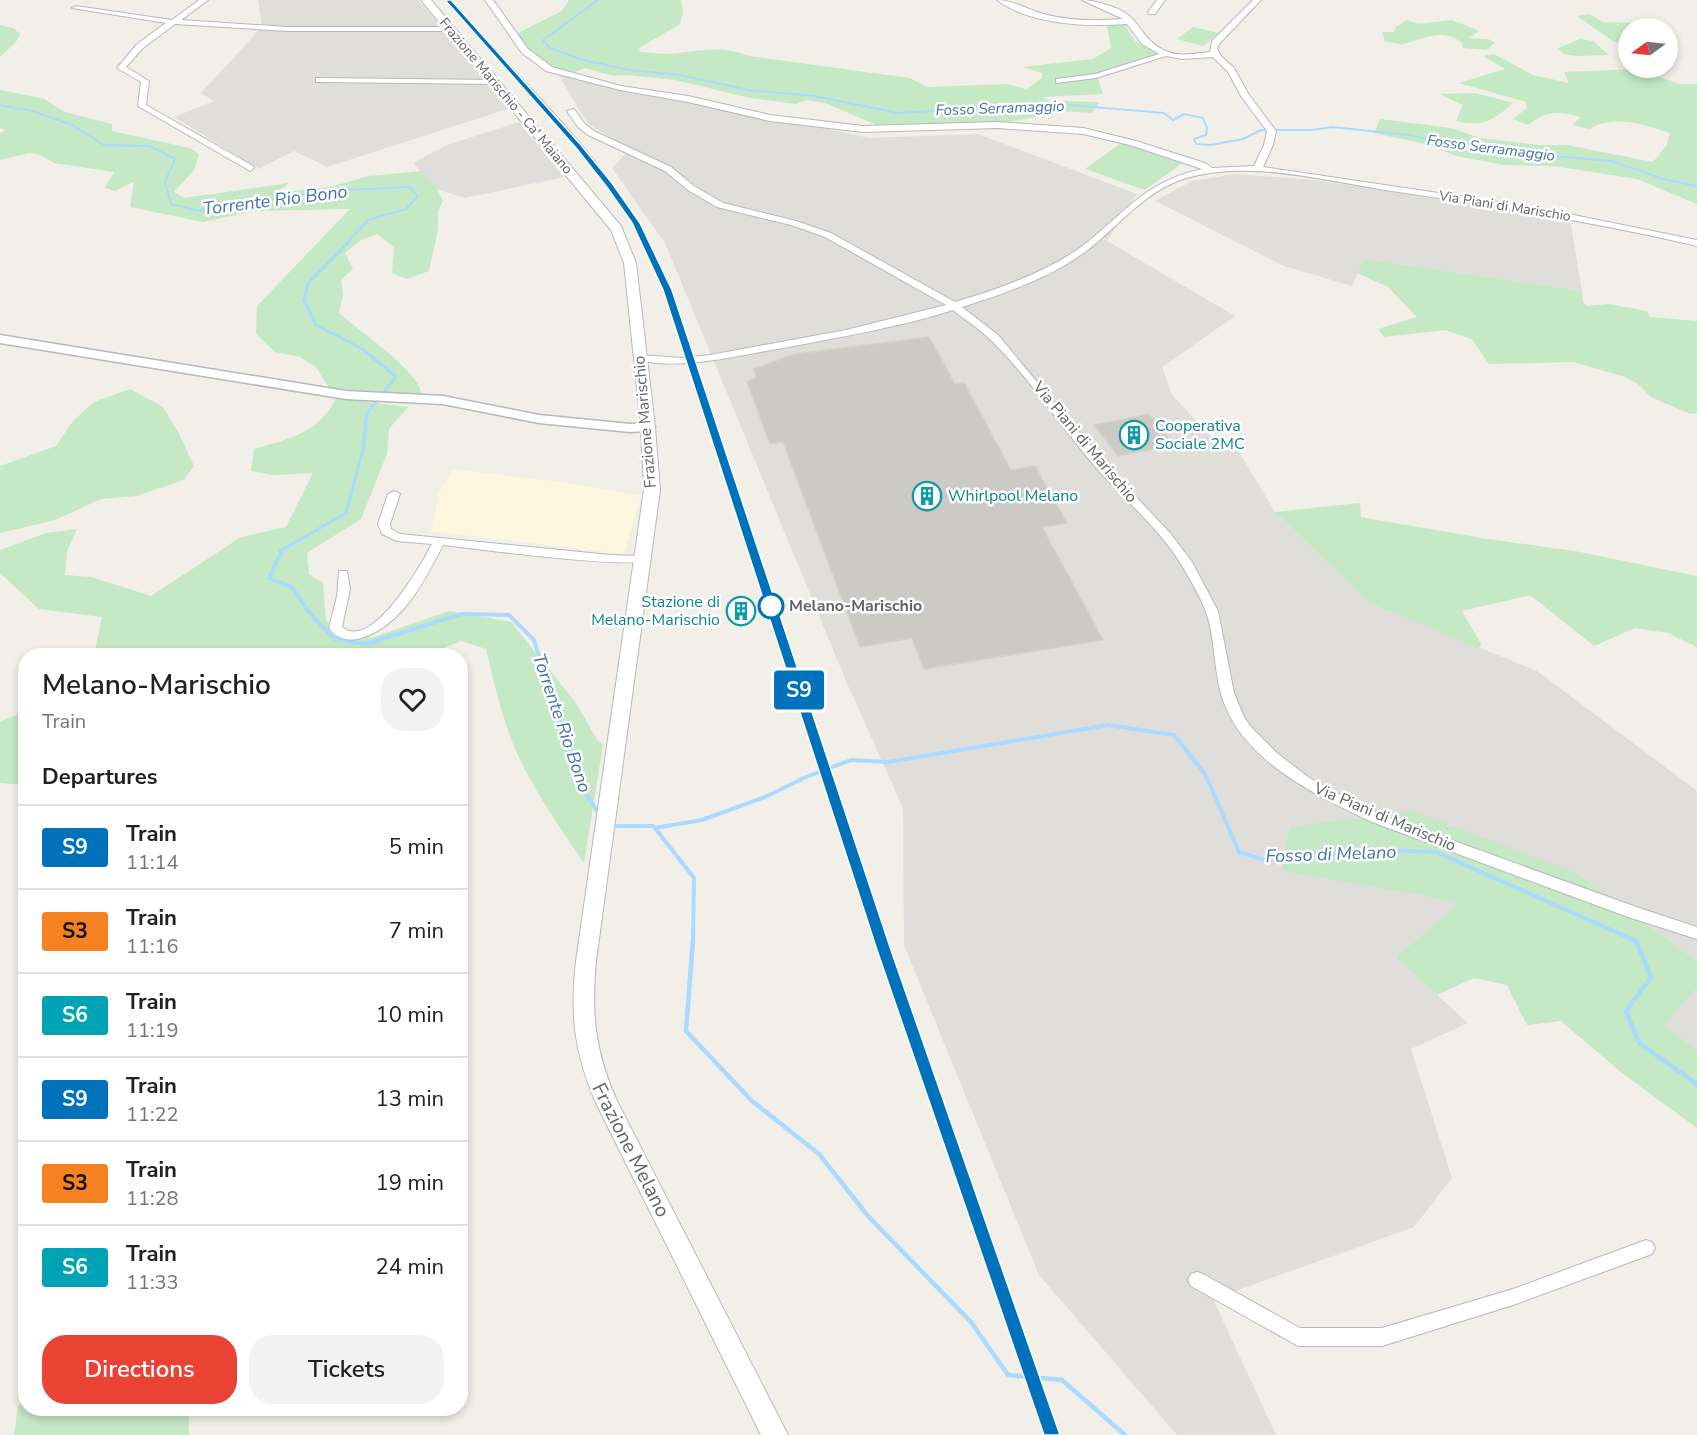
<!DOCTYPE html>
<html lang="en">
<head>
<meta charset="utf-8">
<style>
	:root { --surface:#fff; --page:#f2f2f2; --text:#202124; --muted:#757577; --line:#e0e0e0; --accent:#ea4335 }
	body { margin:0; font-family:"Nunito Sans",sans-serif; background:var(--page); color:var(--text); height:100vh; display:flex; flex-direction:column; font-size:22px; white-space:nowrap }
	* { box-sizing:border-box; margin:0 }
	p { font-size:20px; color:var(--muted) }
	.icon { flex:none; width:33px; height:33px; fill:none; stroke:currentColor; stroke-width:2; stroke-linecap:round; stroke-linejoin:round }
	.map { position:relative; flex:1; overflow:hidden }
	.panel { position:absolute; left:18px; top:648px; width:450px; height:768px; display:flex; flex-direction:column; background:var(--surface); border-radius:24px; box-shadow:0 3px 9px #0003 }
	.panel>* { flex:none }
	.badge { padding:0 12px; border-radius:4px; font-size:21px; line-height:39px }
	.needle { width:39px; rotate:255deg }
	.controls { position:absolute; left:1618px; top:18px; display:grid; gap:12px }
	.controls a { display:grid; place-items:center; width:60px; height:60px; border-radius:50%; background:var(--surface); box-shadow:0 3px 9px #0003; font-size:30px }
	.map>.badge { position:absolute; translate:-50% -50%; box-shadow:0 0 0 3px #fff }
	h2 { padding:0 24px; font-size:22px; line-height:54px }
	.round { display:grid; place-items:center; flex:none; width:63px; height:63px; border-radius:24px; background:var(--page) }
	.overview { display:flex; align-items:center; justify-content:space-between; height:102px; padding:0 24px }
	h1 { font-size:28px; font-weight:600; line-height:45px }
	.action { display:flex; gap:12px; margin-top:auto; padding:12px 24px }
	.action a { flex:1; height:69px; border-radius:24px; background:var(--accent); color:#fff; font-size:24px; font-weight:600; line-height:69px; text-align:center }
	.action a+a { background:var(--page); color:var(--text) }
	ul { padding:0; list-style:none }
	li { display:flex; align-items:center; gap:18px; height:84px; padding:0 24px; border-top:2px solid var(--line) }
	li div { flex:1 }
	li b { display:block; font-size:22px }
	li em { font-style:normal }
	li .badge { min-width:66px; font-weight:700; text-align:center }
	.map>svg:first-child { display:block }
	.commercial { fill:#fef7e0 }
	.industrial { fill:#e0deda }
	.green { fill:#c5e8c5 }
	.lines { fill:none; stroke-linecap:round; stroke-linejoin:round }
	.stream-far3 { stroke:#aadaff; stroke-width:2 }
	.stream-far2 { stroke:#aadaff; stroke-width:3 }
	.stream-far1 { stroke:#aadaff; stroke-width:4 }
	.stream { stroke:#aadaff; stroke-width:4.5 }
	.building { fill:#cccac5; stroke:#d6d1c6; stroke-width:1.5 }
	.minor-casing { stroke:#b5b8bc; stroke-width:2 }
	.tertiary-casing { stroke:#b5b8bc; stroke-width:3 }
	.secondary-casing { stroke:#b6babf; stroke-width:2 }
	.minor { fill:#fff; fill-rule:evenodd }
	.tertiary { fill:#fff; fill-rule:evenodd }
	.secondary { fill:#fff; fill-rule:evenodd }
	.rail-far3-casing { stroke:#b6b7b8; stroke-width:4 }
	.rail-far2-casing { stroke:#b6b7b8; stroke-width:4.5 }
	.rail-far1-casing { stroke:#b6b7b8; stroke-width:6 }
	.rail-casing { stroke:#b6b7b8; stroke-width:7 }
	.rail-far3 { stroke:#fff; stroke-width:2; stroke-dasharray:7; stroke-linecap:butt }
	.rail-far2 { stroke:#fff; stroke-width:3; stroke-dasharray:9; stroke-linecap:butt }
	.rail-far1 { stroke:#fff; stroke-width:4; stroke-dasharray:11; stroke-linecap:butt }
	.rail { stroke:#fff; stroke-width:4.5; stroke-dasharray:14; stroke-linecap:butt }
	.line { fill:#0072bc; stroke:#fff; stroke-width:1.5 }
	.stop-dot { fill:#fff; stroke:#0072bc; stroke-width:3 }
	.labels { text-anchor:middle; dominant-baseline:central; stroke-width:5; stroke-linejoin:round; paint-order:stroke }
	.far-street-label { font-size:14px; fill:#5f6368; stroke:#fff }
	.far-water-label { font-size:15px; font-style:italic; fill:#4174aa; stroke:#fff }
	.street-label { font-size:16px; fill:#5f6368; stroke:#fff }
	.culture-label { font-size:16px; fill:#0d838f; stroke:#fff; text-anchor:start }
	.stop-label { font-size:16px; font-weight:bold; fill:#5f6368; stroke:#fff; text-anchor:start }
	.water-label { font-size:18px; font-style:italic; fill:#4174aa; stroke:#fff }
	.near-street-label { font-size:20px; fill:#5f6368; stroke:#fff }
</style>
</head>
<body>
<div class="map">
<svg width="1697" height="1435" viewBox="0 0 1697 1435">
	<rect width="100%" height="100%" fill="#f1efe8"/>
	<path class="commercial" d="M453,469L568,483L641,496L624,554L431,531L439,492Z"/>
	<g class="industrial">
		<path d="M258,0H418L511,108L327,167L294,151L259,169L174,117L214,101L201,93L262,27Z"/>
		<path d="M558,74L601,86L754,113L869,138L978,134L1137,194L1107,241L1235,316L1162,367L1172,395L1215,441L1236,447L1275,512L1368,602L1537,671L1697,791V961L1576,873L1289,827L1283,871L1460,902L1396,958L1468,1023L1411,1049L1452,1178L1414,1227L1213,1299L1276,1435H1177L1039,1275L904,945L903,808L846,681L665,243L612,168L630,149L588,124Z"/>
		<path d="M519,122L564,177L465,198L437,189L413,163L447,145Z"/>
		<path d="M1236,174L1314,180L1570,219L1582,291L1364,259L1352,286L1284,266L1155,201L1192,181Z"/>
		<path d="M1697,987V1051L1664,1025Z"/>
	</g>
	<g class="green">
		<path d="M569,0H681L683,12L680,24L639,48L640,52C653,53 666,55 679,53C706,50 722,46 749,56L909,78L928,87L1006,84L1027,89L1042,78V73L1023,67L1093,59L1111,48L1107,25L1124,24L1135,41L1160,54L1097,76L1103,94L1043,97L1050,101L1100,102L1091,113L1060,111L1054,114L1002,123L879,126L825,103L807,100L796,104L750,98L676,80L628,75L613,76L585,68L575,72L551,66L531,54L519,38L518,33L562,11Z"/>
		<path d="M1589,14L1603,22L1637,23L1645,28H1629V44L1614,42L1577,16Z"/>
		<path d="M1407,20L1418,24L1452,20L1479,31L1469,38L1488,39L1495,43L1486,50L1463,48L1462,43C1444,27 1425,38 1404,44C1399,45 1391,42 1385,42L1382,32H1394L1396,27Z"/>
		<path d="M0,25L13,28L20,34L16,42L0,57Z"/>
		<path d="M1193,27L1219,33L1203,46L1177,39Z"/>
		<path d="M1580,39L1593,41L1609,55L1577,56L1563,54L1558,48Z"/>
		<path d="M1494,54L1533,75L1569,83L1564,72L1639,69L1679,84H1697V204L1637,179L1553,166L1504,165L1456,156L1430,145L1374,133L1380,119L1451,128L1480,138L1540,145H1567L1653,162L1667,145L1670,133C1646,125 1612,114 1590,129L1572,125L1581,117C1559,111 1546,110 1528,125L1513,119L1527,108L1526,102L1459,83L1505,69L1483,56Z"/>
		<path d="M0,90L44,99L65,112L112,124V131L190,148L199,154L194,170L174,192L184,198L289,183L280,190L283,192L330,187L369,176L423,171L437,189L443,201L438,211V230L429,271L407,279L392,273L394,247L377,234L361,240L345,253L353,269L341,280L343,294L339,313C358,331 421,371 422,396L329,388L316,367L300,357L275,352L256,334L257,306L350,209L254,211L203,222L130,207L134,182L115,191L105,188L114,172L54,163L41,155L29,153L0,160V133L6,130L0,128Z"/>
		<path d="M1475,93L1513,103C1493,121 1482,127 1456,121L1463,105L1440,94Z"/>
		<path d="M1121,143L1184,162L1145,190L1085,169Z"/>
		<path d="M1364,259L1582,291L1583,302L1587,306L1608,304L1647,311L1650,317L1697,321V413L1690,414L1651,397L1638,384L1625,377L1573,362L1489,364L1472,339L1445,330L1384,337L1378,329L1417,317L1388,287L1357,273Z"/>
		<path d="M130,389L163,407L179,434L194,466L184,480L136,496L101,499L55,520L0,533V466L56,446L73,421L94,402Z"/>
		<path d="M336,398L408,407L389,429L387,454L361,519L307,553L309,574L323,583L326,620L341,638L374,637L449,611L511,622L576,703L596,738L603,745L584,863C558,824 528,783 511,739C500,709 493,679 486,649L461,641L423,656L94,655L102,617L39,609L0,573V550L46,533L77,529L67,551L65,575L91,577L151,596L241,537L286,527L313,473L273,475L251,471L254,449C288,439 320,433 336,398Z"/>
		<path d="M1360,503L1361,517L1487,539L1575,551L1697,576V647L1668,633L1635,628L1594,646L1530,595L1462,611L1481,644L1479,648L1368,602L1275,512Z"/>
		<path d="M25,711V785L0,783V722Z"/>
		<path d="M1413,811L1576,873L1697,961V987L1665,1025L1697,1051V1128L1622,1073L1561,1021L1527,1025L1507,985L1474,978L1437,995L1396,958L1459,902L1282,871L1289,827Z"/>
		<path d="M25,1400L26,1408L189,1409V1435H14L18,1406Z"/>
	</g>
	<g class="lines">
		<g class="stream-far3">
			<path d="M598,0L543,40L550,48L583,60L629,70L680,75L749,90L814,96L898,113L1058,104L1164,113L1173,120L1184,114L1203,118L1207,128L1206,135L1194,139L1196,144L1211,145L1243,139L1261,130H1312L1332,127L1408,135L1480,150L1612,161L1663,179L1697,186"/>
			<path d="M0,105L32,111L72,125L104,145L149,146L175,159L165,182L171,204L199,211L320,191L410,187L417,197L406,209L368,220L347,243"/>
		</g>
		<path class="stream-far2" d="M280,551L346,513L363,449L367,413L396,377L364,350L316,325L304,300L308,283L349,242"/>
		<g class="stream-far1">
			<path d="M282,550L269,578L292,587L308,611L334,639L366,644L462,614L509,615L534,640L579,783L599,814"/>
			<path d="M611,826H653L655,828L702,820L765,797L806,777L851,760L888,762L1108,725L1174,735L1205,774L1239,852L1265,860L1379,850L1436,852L1636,941"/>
			<path d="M655,828L694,878L693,941"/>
		</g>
		<g class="stream">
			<path d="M693,940L686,1031L752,1101L819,1154L868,1216L971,1322L1008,1375L1062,1380L1125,1435"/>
			<path d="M1633,940L1636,941L1651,977L1626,1011L1639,1043L1697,1084"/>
		</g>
	</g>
	<g class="building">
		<path d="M929,337L955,384L964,383L1011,470L1035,466L1067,523L1042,527L1103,640L924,669L912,638L860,647L783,442L770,444L747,382L756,378L754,369L795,354Z"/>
		<path d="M1149,414L1174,445L1118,456L1094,425Z"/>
		<path d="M747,600L754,619L735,622L728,603Z"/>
	</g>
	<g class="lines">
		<g class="minor-casing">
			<g id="minor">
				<path d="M199,0H208L181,20L288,27H451L455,29L451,31H288L175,24L143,48L126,67L149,81L146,105L253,166L254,168L250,171L138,106L141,82L117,68L137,44L166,23L72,8L76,6L172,20Z"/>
				<path d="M485,0H493L528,49L552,67L621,86L688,96L770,115L863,126L998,122L1083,128L1136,141L1205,163L1212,168L1254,166L1264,145L1267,131L1241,96L1228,72L1213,57L1182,59L1166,56L1096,78L1056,83V79L1095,74L1159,54L1142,44L1127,24C1087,27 1030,25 997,0C1014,0 1030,11 1047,15C1072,21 1098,21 1123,19L1082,0C1093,0 1118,7 1127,14C1143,27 1144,42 1168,52C1181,57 1197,53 1210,52L1212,41L1253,0H1261L1219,44L1217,49L1221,56L1234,68L1249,95L1276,131L1273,145L1263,167L1539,208L1697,240V246C1594,222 1489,205 1385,190C1320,180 1247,159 1183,179C1144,192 1117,228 1085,252C1050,278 1003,294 962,307L998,335L1106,465L1170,533L1192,562L1218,611L1234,693L1244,717L1251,727L1277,753L1308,777L1344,797L1382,815L1639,908L1697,927V939L1628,917L1372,822C1315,795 1240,760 1221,694C1214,669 1215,643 1208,618C1203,601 1193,585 1184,569C1163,532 1127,502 1098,470C1062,428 1031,380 992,341C980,329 965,320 953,310C896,328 836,338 777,349C731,357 683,370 636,360V356L640,355L682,358L710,355L846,330L946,305L825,237L791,225L717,207L688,190L665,171L588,135L578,127L567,111L574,109L584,123L594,131L671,167L694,186L723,203L796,221L831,233L955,302C996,290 1041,274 1077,250C1124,216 1140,183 1202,169L1130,145L1083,134L998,128L863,132L770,121L688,102L620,90L546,71L522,53Z"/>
				<path d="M1157,0H1165L1155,14H1149L1148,12Z"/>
				<path d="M316,78L495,80L499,82L495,84L319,82H316Z"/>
				<path d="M394,491L400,494L390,524L391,529L400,534L610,555L641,556L647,560C636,570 470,548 443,545C425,580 402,626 361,638C348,642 337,639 329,628L337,596L339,571H347L350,589L342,627C372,652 421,565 432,544L397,541L382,534L378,524L388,494Z"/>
				<path d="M1646,1240L1652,1242L1655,1248L1652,1254L1513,1305L1382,1346H1298L1191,1286L1188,1280L1191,1274L1197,1272L1203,1274L1300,1328H1382L1513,1289Z"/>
			</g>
		</g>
		<g class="tertiary-casing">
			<path id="tertiary" d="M0,335L346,391L443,396L539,415L630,424L648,423L655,427L648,431L630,432L539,423L443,404L346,399L0,343Z"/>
		</g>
		<g class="secondary-casing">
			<path id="secondary" d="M421,0H431L621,226L636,263L655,427L660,490L596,961C591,1014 595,1052 617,1101L788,1435H761L596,1103C574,1052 570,1015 576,961L644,490L641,427L624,263L611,230Z"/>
		</g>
		<use href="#minor" class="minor"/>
		<use href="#tertiary" class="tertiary"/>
		<use href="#secondary" class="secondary"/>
		<g class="rail-far3-casing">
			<path id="rail-far3" d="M449,0C516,79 599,150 647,243"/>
		</g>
		<g class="rail-far2-casing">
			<path id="rail-far2" d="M646,242L668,290L753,551"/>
		</g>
		<g class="rail-far1-casing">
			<path id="rail-far1" d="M753,550L881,941"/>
		</g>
		<g class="rail-casing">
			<path id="rail" d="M881,940L1052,1435"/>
		</g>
		<use href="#rail-far3" class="rail-far3"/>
		<use href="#rail-far2" class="rail-far2"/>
		<use href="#rail-far1" class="rail-far1"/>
		<use href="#rail" class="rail"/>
	</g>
	<path class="line" d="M445,0H451L581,145L612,183L640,223L672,290L891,950L1060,1435H1044L877,950L663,290L632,223L606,186L576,148Z"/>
	<defs>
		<g id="building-ring" transform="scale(1.5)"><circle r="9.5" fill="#fff" stroke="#0f9aa8" stroke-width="1.5"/><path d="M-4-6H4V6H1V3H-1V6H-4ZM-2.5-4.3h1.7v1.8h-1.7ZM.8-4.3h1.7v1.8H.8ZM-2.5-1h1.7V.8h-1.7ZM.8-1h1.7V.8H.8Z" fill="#0f9aa8"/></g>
	</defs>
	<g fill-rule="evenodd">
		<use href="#building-ring" x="1134" y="435"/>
		<use href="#building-ring" x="927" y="496"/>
		<use href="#building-ring" x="741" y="611"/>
	</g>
	<circle class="stop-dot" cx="771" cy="606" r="12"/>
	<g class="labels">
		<g class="far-street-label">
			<text transform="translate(506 96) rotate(50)">Frazione Marischio - Ca' Maiano</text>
			<text transform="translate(1505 206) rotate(9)">Via Piani di Marischio</text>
		</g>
		<g class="far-water-label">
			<text transform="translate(1000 108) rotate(-2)">Fosso Serramaggio</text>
			<text transform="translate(1491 148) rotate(7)">Fosso Serramaggio</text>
		</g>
		<g class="street-label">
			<text transform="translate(645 422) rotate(-95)">Frazione Marischio</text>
			<text transform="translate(1085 442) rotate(50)">Via Piani di Marischio</text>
			<text transform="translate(1385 817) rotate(23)">Via Piani di Marischio</text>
		</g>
		<g class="culture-label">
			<text x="1155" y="426">Cooperativa<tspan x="1155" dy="18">Sociale 2MC</tspan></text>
			<text x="948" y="496">Whirlpool Melano</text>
			<text x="720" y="602" text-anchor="end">Stazione di<tspan x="720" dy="18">Melano-Marischio</tspan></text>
		</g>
		<g class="stop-label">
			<text x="789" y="606">Melano-Marischio</text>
		</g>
		<g class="water-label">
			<text transform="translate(275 200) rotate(-7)">Torrente Rio Bono</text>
			<text transform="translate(562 723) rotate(71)">Torrente Rio Bono</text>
			<text transform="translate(1331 854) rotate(-2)">Fosso di Melano</text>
		</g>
		<g class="near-street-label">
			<text transform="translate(631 1150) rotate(63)">Frazione Melano</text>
		</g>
	</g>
</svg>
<div class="controls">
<a><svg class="needle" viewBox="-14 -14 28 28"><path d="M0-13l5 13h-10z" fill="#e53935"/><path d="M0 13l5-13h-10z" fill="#757577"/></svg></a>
</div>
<b class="badge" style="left:799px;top:690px;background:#0072bc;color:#fff">S9</b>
<section class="panel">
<div class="overview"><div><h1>Melano-Marischio</h1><p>Train</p></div><a class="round"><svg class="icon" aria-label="heart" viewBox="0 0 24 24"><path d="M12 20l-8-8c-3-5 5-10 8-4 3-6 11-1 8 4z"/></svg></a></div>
<h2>Departures</h2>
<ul>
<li><span class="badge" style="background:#0072bc;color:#fff">S9</span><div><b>Train</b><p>11:14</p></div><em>5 min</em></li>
<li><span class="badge" style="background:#f58220;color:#111">S3</span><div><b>Train</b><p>11:16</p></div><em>7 min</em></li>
<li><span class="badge" style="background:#00a3b4;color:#fff">S6</span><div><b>Train</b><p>11:19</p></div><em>10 min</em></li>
<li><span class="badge" style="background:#0072bc;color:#fff">S9</span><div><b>Train</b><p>11:22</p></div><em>13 min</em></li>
<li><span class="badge" style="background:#f58220;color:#111">S3</span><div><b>Train</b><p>11:28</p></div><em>19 min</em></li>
<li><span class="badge" style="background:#00a3b4;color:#fff">S6</span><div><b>Train</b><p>11:33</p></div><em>24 min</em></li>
</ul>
<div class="action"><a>Directions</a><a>Tickets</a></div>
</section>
</div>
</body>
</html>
